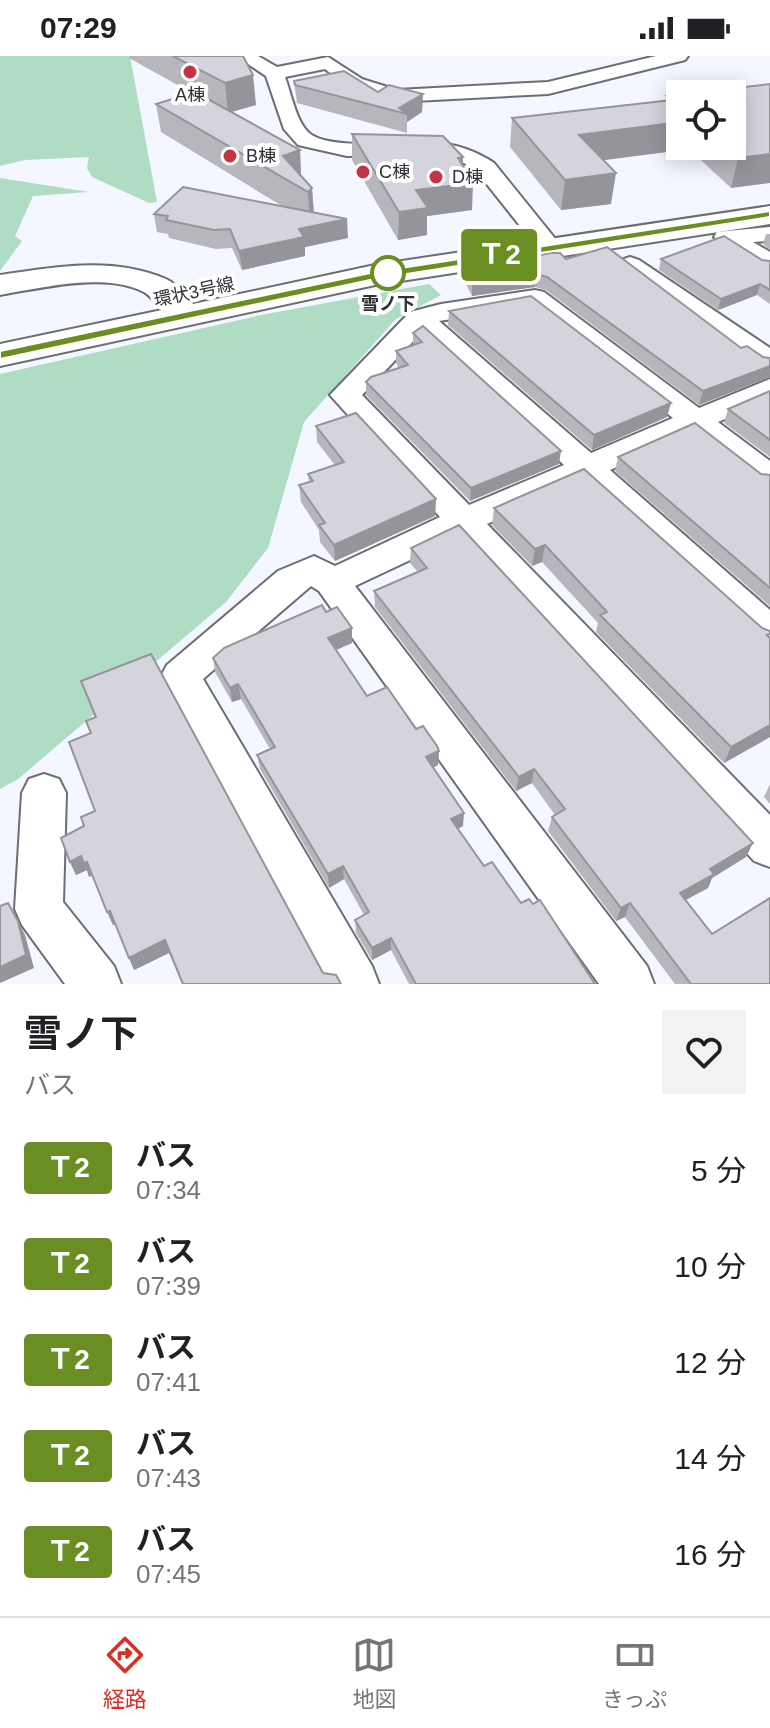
<!DOCTYPE html>
<html lang="ja">
<head>
<meta charset="utf-8">
<style>
	:root { --surface:#fff; --page:#f2f2f2; --text:#202124; --muted:#757577; --line:#e0e0e0; --accent:#d93025 }
	body { margin:0; font-family:Helvetica,"Noto Sans JP",sans-serif; background:var(--page); color:var(--text); height:100vh; display:flex; flex-direction:column; font-size:30px; white-space:nowrap }
	* { box-sizing:border-box; margin:0 }
	p { font-size:26px; color:var(--muted) }
	.icon { flex:none; width:44px; height:44px; fill:none; stroke:currentColor; stroke-width:2; stroke-linecap:round; stroke-linejoin:round }
	.map { position:relative; height:928px; overflow:hidden }
	.side { display:flex; flex-direction:column; background:var(--surface); flex:1 }
	.side>* { flex:none }
	.badge { padding:0 16px; border-radius:6px; font-size:28px; line-height:52px }
	.tools { position:absolute; left:666px; top:24px; display:grid; gap:16px }
	.tools a { display:grid; place-items:center; width:80px; height:80px; border-radius:0px; background:var(--surface); box-shadow:0 4px 20px #0003; font-size:40px }
	.map>.badge { position:absolute; translate:-50% -50%; box-shadow:0 0 0 4px #fff }
	.round { display:grid; place-items:center; flex:none; width:84px; height:84px; border-radius:0px; background:var(--page) }
	.overview { display:flex; align-items:center; justify-content:space-between; height:136px; padding:0 24px }
	h1 { font-size:38px; font-weight:700; line-height:60px }
	ul { padding:0; list-style:none }
	li { display:flex; align-items:center; gap:24px; height:96px; padding:0 24px }
	li div { flex:1 }
	li b { display:block; font-size:30px }
	li em { font-style:normal }
	li .badge { min-width:88px; font-weight:700; text-align:center }
	.status { display:flex; justify-content:space-between; align-items:center; height:56px; padding:0 40px; background:var(--surface); direction:ltr }
	.status svg { height:22px; fill:currentColor }
	.dock { display:flex; justify-content:space-around; align-items:center; height:112px; border-top:2px solid var(--line); background:var(--surface); font-size:22px; color:var(--muted) }
	.dock a { display:grid; justify-items:center; gap:4px }
	.dock .on { color:var(--accent) }
	.map>svg:first-child { display:block }
	.green { fill:#aeddc3 }
	.lines { fill:none; stroke-linecap:round; stroke-linejoin:round }
	.minor-casing { stroke:#6c6e74; stroke-width:4 }
	.tertiary-casing { stroke:#6c6e74; stroke-width:4 }
	.minor { fill:#fff; fill-rule:evenodd }
	.tertiary { fill:#fff; fill-rule:evenodd }
	.wall { fill:#b7b6bd }
	.shaded-wall { fill:#95949a }
	.building { fill:#d5d4dc; stroke:#95949a; stroke-width:2 }
	.line { fill:#6b8e23; stroke:#fff; stroke-width:2 }
	.poi-dot { fill:#c43444; stroke:#fff; stroke-width:3 }
	.stop-dot { fill:#fff; stroke:#6b8e23; stroke-width:4 }
	.labels { text-anchor:middle; dominant-baseline:central; stroke-width:8; stroke-linejoin:round; paint-order:stroke }
	.far-poi-label { font-size:18px; fill:#303134; stroke:#fff; text-anchor:start }
	.far-street-label { font-size:18px; fill:#303134; stroke:#fff }
	.far-stop-label { font-size:18px; font-weight:bold; fill:#303134; stroke:#fff }
</style>
</head>
<body>
<div class="status"><b>07:29</b><svg viewBox="0 0 49 12"><path d="M0 12V9h3v3zM5 12V6h3v6zM10 12V3h3v9zM15 12V0h3v12zM26 1h20v11H26zM47 4h2v5h-2z"/></svg></div>
<div class="map">
<svg width="770" height="928" viewBox="0 0 770 928">
	<rect width="100%" height="100%" fill="#f4f7ff"/>
	<g class="green">
		<path d="M0,0H130L157,146L149,147L92,121L87,112L89,101L25,104L0,110Z"/>
		<path d="M0,122L89,136L33,140L15,180L22,185L0,215Z"/>
		<path d="M429,228L441,239L396,263L304,366L268,492L226,546L18,723L0,733V318L261,259Z"/>
	</g>
	<g class="lines">
		<g class="minor-casing">
			<g id="minor">
				<path d="M236,0H258L277,11L328,1L362,23L397,34L548,26L656,0H688L685,4L548,38L396,46L348,31L325,13L285,21C291,37 296,65 309,77C329,95 408,85 437,87C456,88 478,96 494,107L561,190L558,195H540L478,117L464,107L438,99L347,100L298,89L284,73L266,20Z"/>
				<path d="M770,171V185L753,186L770,196V215L761,212L714,181L717,176Z"/>
				<path d="M630,201L639,204L770,292V314L760,311L621,214L617,209L621,204Z"/>
				<path d="M535,234L544,236L699,352L770,323V343L718,366L770,405V432L758,429L692,377L610,414L770,554V591L757,586L582,426L487,468L770,759V811L754,805L459,481L355,530L647,910L654,928H599L319,535L311,530L203,623L372,910L379,928H327L161,620L167,609L278,515L314,500L335,510L440,461L330,339L410,256L441,248ZM530,251L673,362L591,397L439,265ZM421,277L564,409L469,449L362,339Z"/>
				<path d="M44,718L59,723L66,737L63,846L114,910L121,928H65L22,869L15,853L22,737L29,723Z"/>
			</g>
		</g>
		<g class="tertiary-casing">
			<path id="tertiary" d="M770,150V168L375,229L0,310V288L162,254C157,249 151,240 144,236C105,216 41,232 0,239V219C55,211 112,200 166,223C176,227 185,240 193,248L375,209Z"/>
		</g>
		<use href="#minor" class="minor"/>
		<use href="#tertiary" class="tertiary"/>
	</g>
	<g class="wall">
		<path d="M129,0H243L256,49L231,56L300,94L301,120L312,132L314,157L348,182L305,191V200L242,214L232,192L216,193L169,182L168,178L157,176L154,158L282,150L161,76L156,48L192,37L129,2Z"/>
		<path d="M294,25L378,36L423,38L422,56L407,66V77L297,47Z"/>
		<path d="M770,28L731,132L689,93L603,104L611,148L561,154L510,91L512,62L666,45L667,40L680,39V90H732Z"/>
		<path d="M352,78L463,101V110L472,154L427,160V179L398,184L352,104Z"/>
		<path d="M766,178H770V194L763,188Z"/>
		<path d="M566,203L741,292L763,301L770,302V321L699,349L546,234L535,231L472,240L466,228L467,215Z"/>
		<path d="M661,203L762,204L770,205V248L757,239L718,254L659,214Z"/>
		<path d="M449,255L667,361L592,394L448,269Z"/>
		<path d="M413,277L559,408L470,445L366,339V326L399,312L396,307V295L413,289Z"/>
		<path d="M770,335V401L724,367L728,353Z"/>
		<path d="M316,370L436,443L435,460L335,505L320,486L319,474L301,446L299,429L309,426L308,418L335,409L317,386Z"/>
		<path d="M618,401L770,419V550L615,415Z"/>
		<path d="M494,452L762,572L770,681L724,707L596,576L598,567L542,506L532,510L492,469Z"/>
		<path d="M411,492L746,801L712,822L708,832L686,844L712,878L770,928H675L625,861L616,865L548,775L552,761L555,759L532,727L516,735L375,551L374,535L418,516L410,507Z"/>
		<path d="M352,587L336,594L367,640L416,673L439,695L438,709L433,712L463,770L458,773L484,810L521,847L595,928H409L391,894L372,904L356,877L355,864L364,859L344,823L329,832L260,713L257,699L270,693L241,643L232,646L215,616L213,602Z"/>
		<path d="M81,625L323,917L341,928H182L169,897L134,914L116,868L113,869L93,819L89,821L87,814L76,819L70,806L84,770L95,755L90,677L86,665L95,662Z"/>
		<path d="M770,728V748L764,741Z"/>
	</g>
	<g class="shaded-wall">
		<path d="M253,19L256,49L228,57L225,27Z"/>
		<path d="M423,38L422,56L407,66V58L399,52Z"/>
		<path d="M680,66V90H690L689,93L575,108L579,79Z"/>
		<path d="M300,94L301,124L283,100Z"/>
		<path d="M770,98V127L731,132L738,102Z"/>
		<path d="M463,101L462,128L473,127L472,154L427,160V179L398,184L399,156L416,134L458,102Z"/>
		<path d="M616,117L611,148L561,154L565,124Z"/>
		<path d="M312,132L314,163L310,168L308,136Z"/>
		<path d="M347,163L348,182L305,191V200L242,214L239,195L299,173Z"/>
		<path d="M536,218L535,231L472,240V228Z"/>
		<path d="M760,228L757,239L718,254L721,243Z"/>
		<path d="M770,310V321L699,349L703,335Z"/>
		<path d="M671,347L667,361L592,394L594,379Z"/>
		<path d="M561,395L559,408L470,445L471,432Z"/>
		<path d="M436,443L435,460L335,505L334,489Z"/>
		<path d="M545,489L542,506L532,510L535,493Z"/>
		<path d="M352,572V587L329,597L328,582Z"/>
		<path d="M238,628L241,643L232,646L230,632Z"/>
		<path d="M770,669V681L724,707L731,691Z"/>
		<path d="M439,695L438,709L426,715V701Z"/>
		<path d="M534,713L532,727L516,735L519,721Z"/>
		<path d="M464,757L463,770L450,777L451,763Z"/>
		<path d="M753,787L746,801L712,822L708,832L674,850L680,837L710,813Z"/>
		<path d="M81,800L87,806L93,819L89,821L87,814L76,819L70,806Z"/>
		<path d="M343,810L344,823L329,832L328,818Z"/>
		<path d="M630,847L625,861L616,865L621,852Z"/>
		<path d="M110,855L116,868L113,869L107,856Z"/>
		<path d="M18,865L25,879L34,912L0,927V911Z"/>
		<path d="M391,882V894L372,904V892Z"/>
		<path d="M165,884L169,897L134,914L129,902Z"/>
	</g>
	<g class="building">
		<path d="M173,0H243L253,19L225,27Z"/>
		<path d="M344,15L378,36L389,29L423,38L399,52L407,58L295,29L294,25Z"/>
		<path d="M770,28V98L738,102L724,90H732V38H685Z"/>
		<path d="M195,36L300,94L283,100L312,132L308,136L156,48Z"/>
		<path d="M680,39V66L579,79L616,117L565,124L512,62L672,44L667,40Z"/>
		<path d="M352,78L443,80L463,101L458,102L473,127L416,134L428,152L399,156Z"/>
		<path d="M183,131L347,163L299,173L304,181L239,195L230,173L214,174L166,164L168,160L154,158Z"/>
		<path d="M724,180L762,204L770,205V234L760,228L721,243L661,203Z"/>
		<path d="M607,191L741,292L747,290L763,301L770,302V310L703,335L547,221L536,218L472,228L467,215L550,197H560L566,203Z"/>
		<path d="M531,240L671,347L594,379L449,255Z"/>
		<path d="M423,270L561,395L471,432L366,326L371,321L408,309L396,295L422,286L413,277Z"/>
		<path d="M770,335V384L728,353Z"/>
		<path d="M356,357L436,443L334,489L319,469L325,467L299,429L313,425L308,418L344,406L316,370Z"/>
		<path d="M695,367L761,418L770,419V532L618,401Z"/>
		<path d="M584,413L762,572L770,575V578L767,579L770,582V669L731,691L600,559L607,556L545,489L535,493L494,452Z"/>
		<path d="M459,469L753,787L710,813L714,818L680,837L712,878L770,842V928H691L630,847L621,852L552,761L565,753L534,713L519,721L374,535L427,512L411,492Z"/>
		<path d="M322,549L326,556L337,551L352,572L328,582L367,640L387,631L416,673L423,670L437,690L439,695L426,701L464,757L451,763L484,810L492,806L521,847L529,843L533,848L540,844L595,928H416L391,882L372,892L355,864L369,856L343,810L328,818L257,699L275,691L238,628L230,632L213,602L224,592Z"/>
		<path d="M151,598L323,917L336,919L341,928H183L165,884L129,902L110,855L107,856L87,806L84,807L81,800L70,806L61,782L84,770L81,761L95,755L69,686L91,677L86,665L96,661L81,625Z"/>
		<path d="M8,847L18,865L26,899L0,911V850Z"/>
	</g>
	<path class="line" d="M770,155V161L375,223L0,303V295L375,216Z"/>
	<g class="poi-dot">
		<circle cx="190" cy="16" r="8"/>
		<circle cx="230" cy="100" r="8"/>
		<circle cx="363" cy="116" r="8"/>
		<circle cx="436" cy="121" r="8"/>
	</g>
	<circle class="stop-dot" cx="388" cy="217" r="16"/>
	<g class="labels">
		<g class="far-poi-label">
			<text x="190" y="39" text-anchor="middle">A棟</text>
			<text x="246" y="100">B棟</text>
			<text x="379" y="116">C棟</text>
			<text x="452" y="121">D棟</text>
		</g>
		<g class="far-street-label">
			<text transform="translate(194 236) rotate(-12)">環状3号線</text>
		</g>
		<g class="far-stop-label">
			<text x="388" y="248">雪ノ下</text>
		</g>
	</g>
</svg>
<div class="tools">
<a><svg class="icon" aria-label="locate" viewBox="0 0 24 24"><circle cx="12" cy="12" r="6"/><path d="M12 2v4M12 18v4M2 12h4M18 12h4"/></svg></a>
</div>
<b class="badge" style="left:499px;top:199px;background:#6b8e23;color:#fff">Ｔ2</b>
</div>
<section class="side">
<div class="overview"><div><h1>雪ノ下</h1><p>バス</p></div><a class="round"><svg class="icon" aria-label="heart" viewBox="0 0 24 24"><path d="M12 20l-8-8c-3-5 5-10 8-4 3-6 11-1 8 4z"/></svg></a></div>
<ul>
<li><span class="badge" style="background:#6b8e23;color:#fff">Ｔ2</span><div><b>バス</b><p>07:34</p></div><em>5 分</em></li>
<li><span class="badge" style="background:#6b8e23;color:#fff">Ｔ2</span><div><b>バス</b><p>07:39</p></div><em>10 分</em></li>
<li><span class="badge" style="background:#6b8e23;color:#fff">Ｔ2</span><div><b>バス</b><p>07:41</p></div><em>12 分</em></li>
<li><span class="badge" style="background:#6b8e23;color:#fff">Ｔ2</span><div><b>バス</b><p>07:43</p></div><em>14 分</em></li>
<li><span class="badge" style="background:#6b8e23;color:#fff">Ｔ2</span><div><b>バス</b><p>07:45</p></div><em>16 分</em></li>
</ul>
</section>
<nav class="dock">
<a class="on"><svg class="icon" aria-label="directions" viewBox="0 0 24 24"><path d="M12 3l9 9-9 9-9-9zM9 14v-3h6M13 9l2 2-2 2"/></svg>経路</a>
<a><svg class="icon" aria-label="map" viewBox="0 0 24 24"><path d="M3 6l6-2 6 2 6-2v14l-6 2-6-2-6 2zM9 4v14M15 6v14"/></svg>地図</a>
<a><svg class="icon" aria-label="tickets" viewBox="0 0 24 24"><path d="M3 7h18v10H3zM15 7v10"/></svg>きっぷ</a>
</nav>
</body>
</html>
